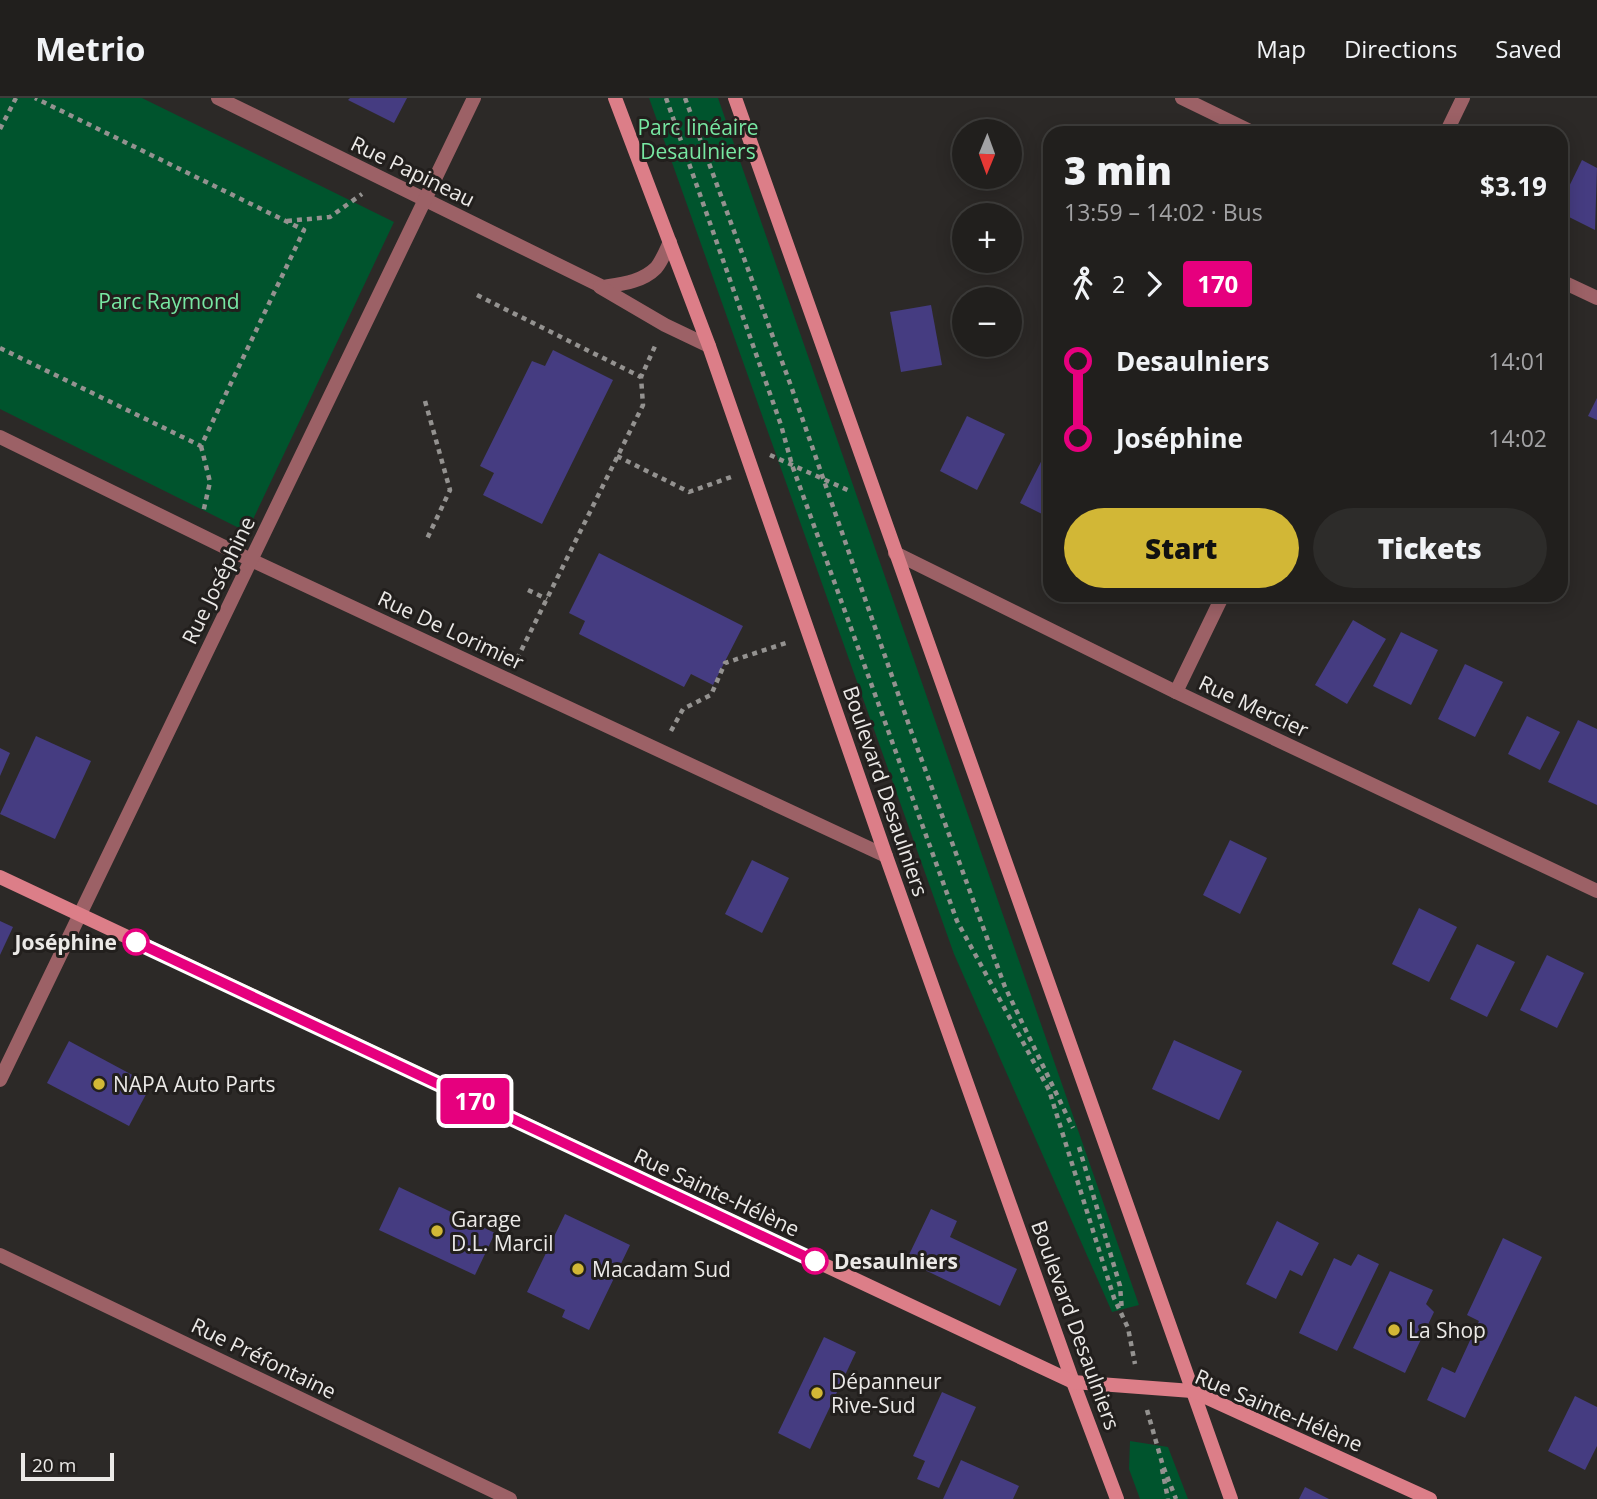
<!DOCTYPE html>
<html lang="en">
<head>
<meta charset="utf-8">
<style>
	:root { --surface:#211f1d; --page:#2d2c2a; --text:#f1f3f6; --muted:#a2a2a4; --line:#3e3d3b; --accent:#d2b736 }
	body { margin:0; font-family:"Open Sans",sans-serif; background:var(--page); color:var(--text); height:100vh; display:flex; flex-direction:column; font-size:26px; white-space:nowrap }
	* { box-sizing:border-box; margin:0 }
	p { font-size:23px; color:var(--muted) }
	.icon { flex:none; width:38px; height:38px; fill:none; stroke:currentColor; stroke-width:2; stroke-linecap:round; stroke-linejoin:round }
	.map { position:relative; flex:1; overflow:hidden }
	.side { position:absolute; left:1043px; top:28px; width:525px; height:476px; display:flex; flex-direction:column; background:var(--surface); border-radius:21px; box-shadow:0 4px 18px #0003,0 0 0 2px var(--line) }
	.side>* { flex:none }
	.badge { padding:0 14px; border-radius:5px; font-size:24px; line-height:46px }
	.needle { width:46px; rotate:181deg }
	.tools { position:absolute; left:952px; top:21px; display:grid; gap:14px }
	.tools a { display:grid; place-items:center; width:70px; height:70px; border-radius:50%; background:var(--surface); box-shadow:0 4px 18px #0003,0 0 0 2px var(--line); font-size:35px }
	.scale { position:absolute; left:21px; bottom:18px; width:93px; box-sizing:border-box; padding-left:7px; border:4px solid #ebe9e7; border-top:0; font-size:19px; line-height:24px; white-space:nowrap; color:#ebe9e7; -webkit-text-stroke:5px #221f1d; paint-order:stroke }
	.map>.badge { position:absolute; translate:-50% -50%; box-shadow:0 0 0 4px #fff }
	.legs { display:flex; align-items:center; gap:10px; height:77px; padding:0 21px; font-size:23px }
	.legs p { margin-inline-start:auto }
	.headline { display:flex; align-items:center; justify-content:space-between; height:119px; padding:0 21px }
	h1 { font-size:38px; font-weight:800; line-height:52px }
	.cta { display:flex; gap:14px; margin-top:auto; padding:14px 21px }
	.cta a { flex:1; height:80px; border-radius:42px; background:var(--accent); color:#111; font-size:28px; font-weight:800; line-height:80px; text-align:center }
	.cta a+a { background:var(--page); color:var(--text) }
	ul { padding:0 21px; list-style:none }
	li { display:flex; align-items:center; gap:24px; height:77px; font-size:26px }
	li i { display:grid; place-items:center; width:10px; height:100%; margin:0 9px; background:currentColor }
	li i::after { content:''; width:18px; height:18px; margin:-9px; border:5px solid; border-radius:50%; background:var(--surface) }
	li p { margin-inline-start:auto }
	li:first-child i { background:linear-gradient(#0000 50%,currentColor 0) }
	li:last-child i { background:linear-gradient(currentColor 50%,#0000 0) }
	header { display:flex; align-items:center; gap:42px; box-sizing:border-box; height:98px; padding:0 35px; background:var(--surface); border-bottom:2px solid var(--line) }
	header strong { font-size:33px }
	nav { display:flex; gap:38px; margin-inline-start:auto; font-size:24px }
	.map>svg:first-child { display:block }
	.green { fill:#00542d }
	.building { fill:#453c81 }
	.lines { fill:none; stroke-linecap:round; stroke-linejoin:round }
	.path { stroke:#949290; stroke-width:4.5; stroke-dasharray:5 5; stroke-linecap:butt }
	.street { stroke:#9c6166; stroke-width:14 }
	.secondary { stroke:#dc7e88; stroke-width:14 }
	.line-1-casing { stroke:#fff; stroke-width:16 }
	.line-1 { stroke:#e6007e; stroke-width:10 }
	.stop-1-dot { fill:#fff; stroke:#e6007e; stroke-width:3.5 }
	.poi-dot { fill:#d2b736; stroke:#221f1d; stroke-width:2.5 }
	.labels { text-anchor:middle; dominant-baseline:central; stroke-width:6; stroke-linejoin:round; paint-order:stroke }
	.park-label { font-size:21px; fill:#77e7a2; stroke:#221f1d }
	.street-label { font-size:21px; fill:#ebe9e7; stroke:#221f1d }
	.stop-label { font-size:21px; font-weight:bold; fill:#ebe9e7; stroke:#221f1d; text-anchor:end }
	.poi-label { font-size:21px; fill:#ebe9e7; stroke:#221f1d; text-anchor:start }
</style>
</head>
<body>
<header>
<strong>Metrio</strong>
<nav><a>Map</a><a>Directions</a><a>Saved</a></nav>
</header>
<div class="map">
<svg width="1597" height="1401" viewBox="0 0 1597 1401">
	<rect width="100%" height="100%" fill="#2c2927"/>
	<g class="green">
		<path d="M0,0H142L394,124L247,434L0,311Z"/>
		<path d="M649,0H718L1139,1207L1112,1214L954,856Z"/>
		<path d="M1130,1343L1168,1349L1188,1401H1140L1129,1371Z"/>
	</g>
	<g class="building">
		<path d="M350,0H407L394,25L348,2Z"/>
		<path d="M1582,62L1597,70L1595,132L1561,115V105Z"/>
		<path d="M931,207L942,267L901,274L890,214Z"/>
		<path d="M553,252L613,282L542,426L483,397L494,375L480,368L532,263L545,268Z"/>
		<path d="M1597,300V322L1588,318Z"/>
		<path d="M967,318L1005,336L977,392L940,373Z"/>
		<path d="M1048,350L1050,352V420L1020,405Z"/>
		<path d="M599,455L743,528L713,587L691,576L684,589L579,536L585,523L569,515Z"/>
		<path d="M1353,522L1386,541L1347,606L1315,587Z"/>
		<path d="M1401,534L1438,552L1411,607L1373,588Z"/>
		<path d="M1465,566L1503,584L1475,639L1438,621Z"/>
		<path d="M1527,618L1560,634L1540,672L1508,656Z"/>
		<path d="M1578,622L1597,631V707L1548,684Z"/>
		<path d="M36,638L91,663L55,741L0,716Z"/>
		<path d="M0,650L10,655L0,678Z"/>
		<path d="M1230,742L1267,760L1240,816L1203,797Z"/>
		<path d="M752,762L789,780L762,835L725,816Z"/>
		<path d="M1419,810L1457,829L1429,884L1392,866Z"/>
		<path d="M0,823L13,829L0,857Z"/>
		<path d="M1477,846L1515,864L1487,919L1450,901Z"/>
		<path d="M1547,857L1584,875L1557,930L1520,912Z"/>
		<path d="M1174,942L1242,973L1219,1022L1152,991Z"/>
		<path d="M69,943L151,987L129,1028L47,985Z"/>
		<path d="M399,1089L495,1135L475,1177L379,1132Z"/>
		<path d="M931,1111L957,1123L950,1139L1017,1171L1000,1208L906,1163Z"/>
		<path d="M565,1116L630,1147L589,1232L562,1219L565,1212L527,1194Z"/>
		<path d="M1277,1123L1319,1145L1302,1178L1290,1172L1276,1201L1246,1186Z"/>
		<path d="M1503,1140L1542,1159L1465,1320L1427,1302L1442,1269L1455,1275L1479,1223L1467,1217Z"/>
		<path d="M1358,1156L1379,1166L1337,1253L1299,1235L1334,1160L1351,1168Z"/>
		<path d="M1390,1173L1433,1192L1426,1206L1434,1214L1405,1275L1353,1250Z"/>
		<path d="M824,1239L856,1254L810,1351L778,1335Z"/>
		<path d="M942,1294L976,1309L939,1390L917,1381L925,1363L913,1358Z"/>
		<path d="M1575,1298L1597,1309V1348L1585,1372L1548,1353Z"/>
		<path d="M961,1362L1019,1388L1013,1401H943Z"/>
		<path d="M1305,1389L1329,1401H1299Z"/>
	</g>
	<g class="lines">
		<g class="path">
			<path d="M666,0L781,327L792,367L957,823L1049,992L1114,1200L1128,1230L1135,1266"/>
			<path d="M685,0L791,288L910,630L1005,889L1073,1030"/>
			<path d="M0,31L16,0"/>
			<path d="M287,123L330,119L362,96"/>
			<path d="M477,197L641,279"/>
			<path d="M0,250L201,348L304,132L35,0"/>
			<path d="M425,303L450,392L426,443"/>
			<path d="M201,348L210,384L203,415"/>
			<path d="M770,357L852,394"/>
			<path d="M617,358L689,394L731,379"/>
			<path d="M528,492L547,501"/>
			<path d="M517,561L643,307L641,279L656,246"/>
			<path d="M671,633L683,611L711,597L725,565L789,544"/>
			<path d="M1079,1049L1120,1188L1122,1213"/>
			<path d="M1147,1312L1163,1368L1176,1401"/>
			<path d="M1162,1371L1168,1401"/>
		</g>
		<g class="street">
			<path d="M218,0L603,189C622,186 642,184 656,170C662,163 666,152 670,144"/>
			<path d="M1182,0L1254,35"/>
			<path d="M1446,35L1463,0"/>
			<path d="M1561,183L1597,200"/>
			<path d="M600,189L665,227L709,248"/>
			<path d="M0,339L251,462L886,758"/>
			<path d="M895,455L1176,594L1597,793"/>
			<path d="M1176,594L1223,497"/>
			<path d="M0,982L474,0"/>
			<path d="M0,1157L510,1401"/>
		</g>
		<g class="secondary">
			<path d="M615,0L709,248L886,758L1073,1284L1117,1401"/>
			<path d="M735,0L1231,1401"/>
			<path d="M0,779L1073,1284L1192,1293L1430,1401"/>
		</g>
	</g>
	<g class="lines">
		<g class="line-1-casing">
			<path id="line-1" d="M136,844L815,1163"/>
		</g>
		<use href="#line-1" class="line-1"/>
	</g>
	<g class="stop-1-dot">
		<circle cx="136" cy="844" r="12"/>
		<circle cx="815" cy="1163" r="12"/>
	</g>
	<g class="poi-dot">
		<circle cx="99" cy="986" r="7"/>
		<circle cx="437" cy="1133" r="7"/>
		<circle cx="578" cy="1171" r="7"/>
		<circle cx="1394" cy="1232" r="7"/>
		<circle cx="817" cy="1295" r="7"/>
	</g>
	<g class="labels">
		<g class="park-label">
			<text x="698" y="29">Parc linéaire<tspan x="698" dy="24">Desaulniers</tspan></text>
			<text x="169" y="203">Parc Raymond</text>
		</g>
		<g class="street-label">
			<text transform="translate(413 73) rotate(26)">Rue Papineau</text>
			<text transform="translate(218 482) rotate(-64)">Rue Joséphine</text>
			<text transform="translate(451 532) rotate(25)">Rue De Lorimier</text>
			<text transform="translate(1254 608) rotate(25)">Rue Mercier</text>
			<text transform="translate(886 693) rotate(71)">Boulevard Desaulniers</text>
			<text transform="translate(717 1094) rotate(25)">Rue Sainte-Hélène</text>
			<text transform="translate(1076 1227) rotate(70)">Boulevard Desaulniers</text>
			<text transform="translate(264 1260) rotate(26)">Rue Préfontaine</text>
			<text transform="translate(1279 1312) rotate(23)">Rue Sainte-Hélène</text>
		</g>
		<g class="stop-label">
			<text x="117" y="844">Joséphine</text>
			<text x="834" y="1163" text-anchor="start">Desaulniers</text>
		</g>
		<g class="poi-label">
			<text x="113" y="986">NAPA Auto Parts</text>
			<text x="451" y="1121">Garage<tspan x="451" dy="24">D.L. Marcil</tspan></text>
			<text x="592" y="1171">Macadam Sud</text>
			<text x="1408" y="1232">La Shop</text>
			<text x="831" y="1283">Dépanneur<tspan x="831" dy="24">Rive-Sud</tspan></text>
		</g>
	</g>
</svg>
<div class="tools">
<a><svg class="needle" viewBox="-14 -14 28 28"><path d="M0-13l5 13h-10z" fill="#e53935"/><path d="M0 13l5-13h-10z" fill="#a2a2a4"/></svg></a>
<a>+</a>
<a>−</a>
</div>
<div class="scale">20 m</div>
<b class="badge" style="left:475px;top:1003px;background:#e6007e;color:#fff">170</b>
<section class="side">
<div class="headline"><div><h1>3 min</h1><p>13:59 – 14:02 · Bus</p></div><b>$3.19</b></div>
<div class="legs"><svg class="icon" aria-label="walk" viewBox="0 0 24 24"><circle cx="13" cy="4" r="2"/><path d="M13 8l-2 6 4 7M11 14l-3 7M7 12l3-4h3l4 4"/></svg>2<svg class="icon" aria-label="forward" viewBox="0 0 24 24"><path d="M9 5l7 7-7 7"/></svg><b class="badge" style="background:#e6007e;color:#fff">170</b></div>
<ul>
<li><i style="color:#e6007e"></i><b>Desaulniers</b><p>14:01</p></li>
<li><i style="color:#e6007e"></i><b>Joséphine</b><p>14:02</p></li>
</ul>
<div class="cta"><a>Start</a><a>Tickets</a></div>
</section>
</div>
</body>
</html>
